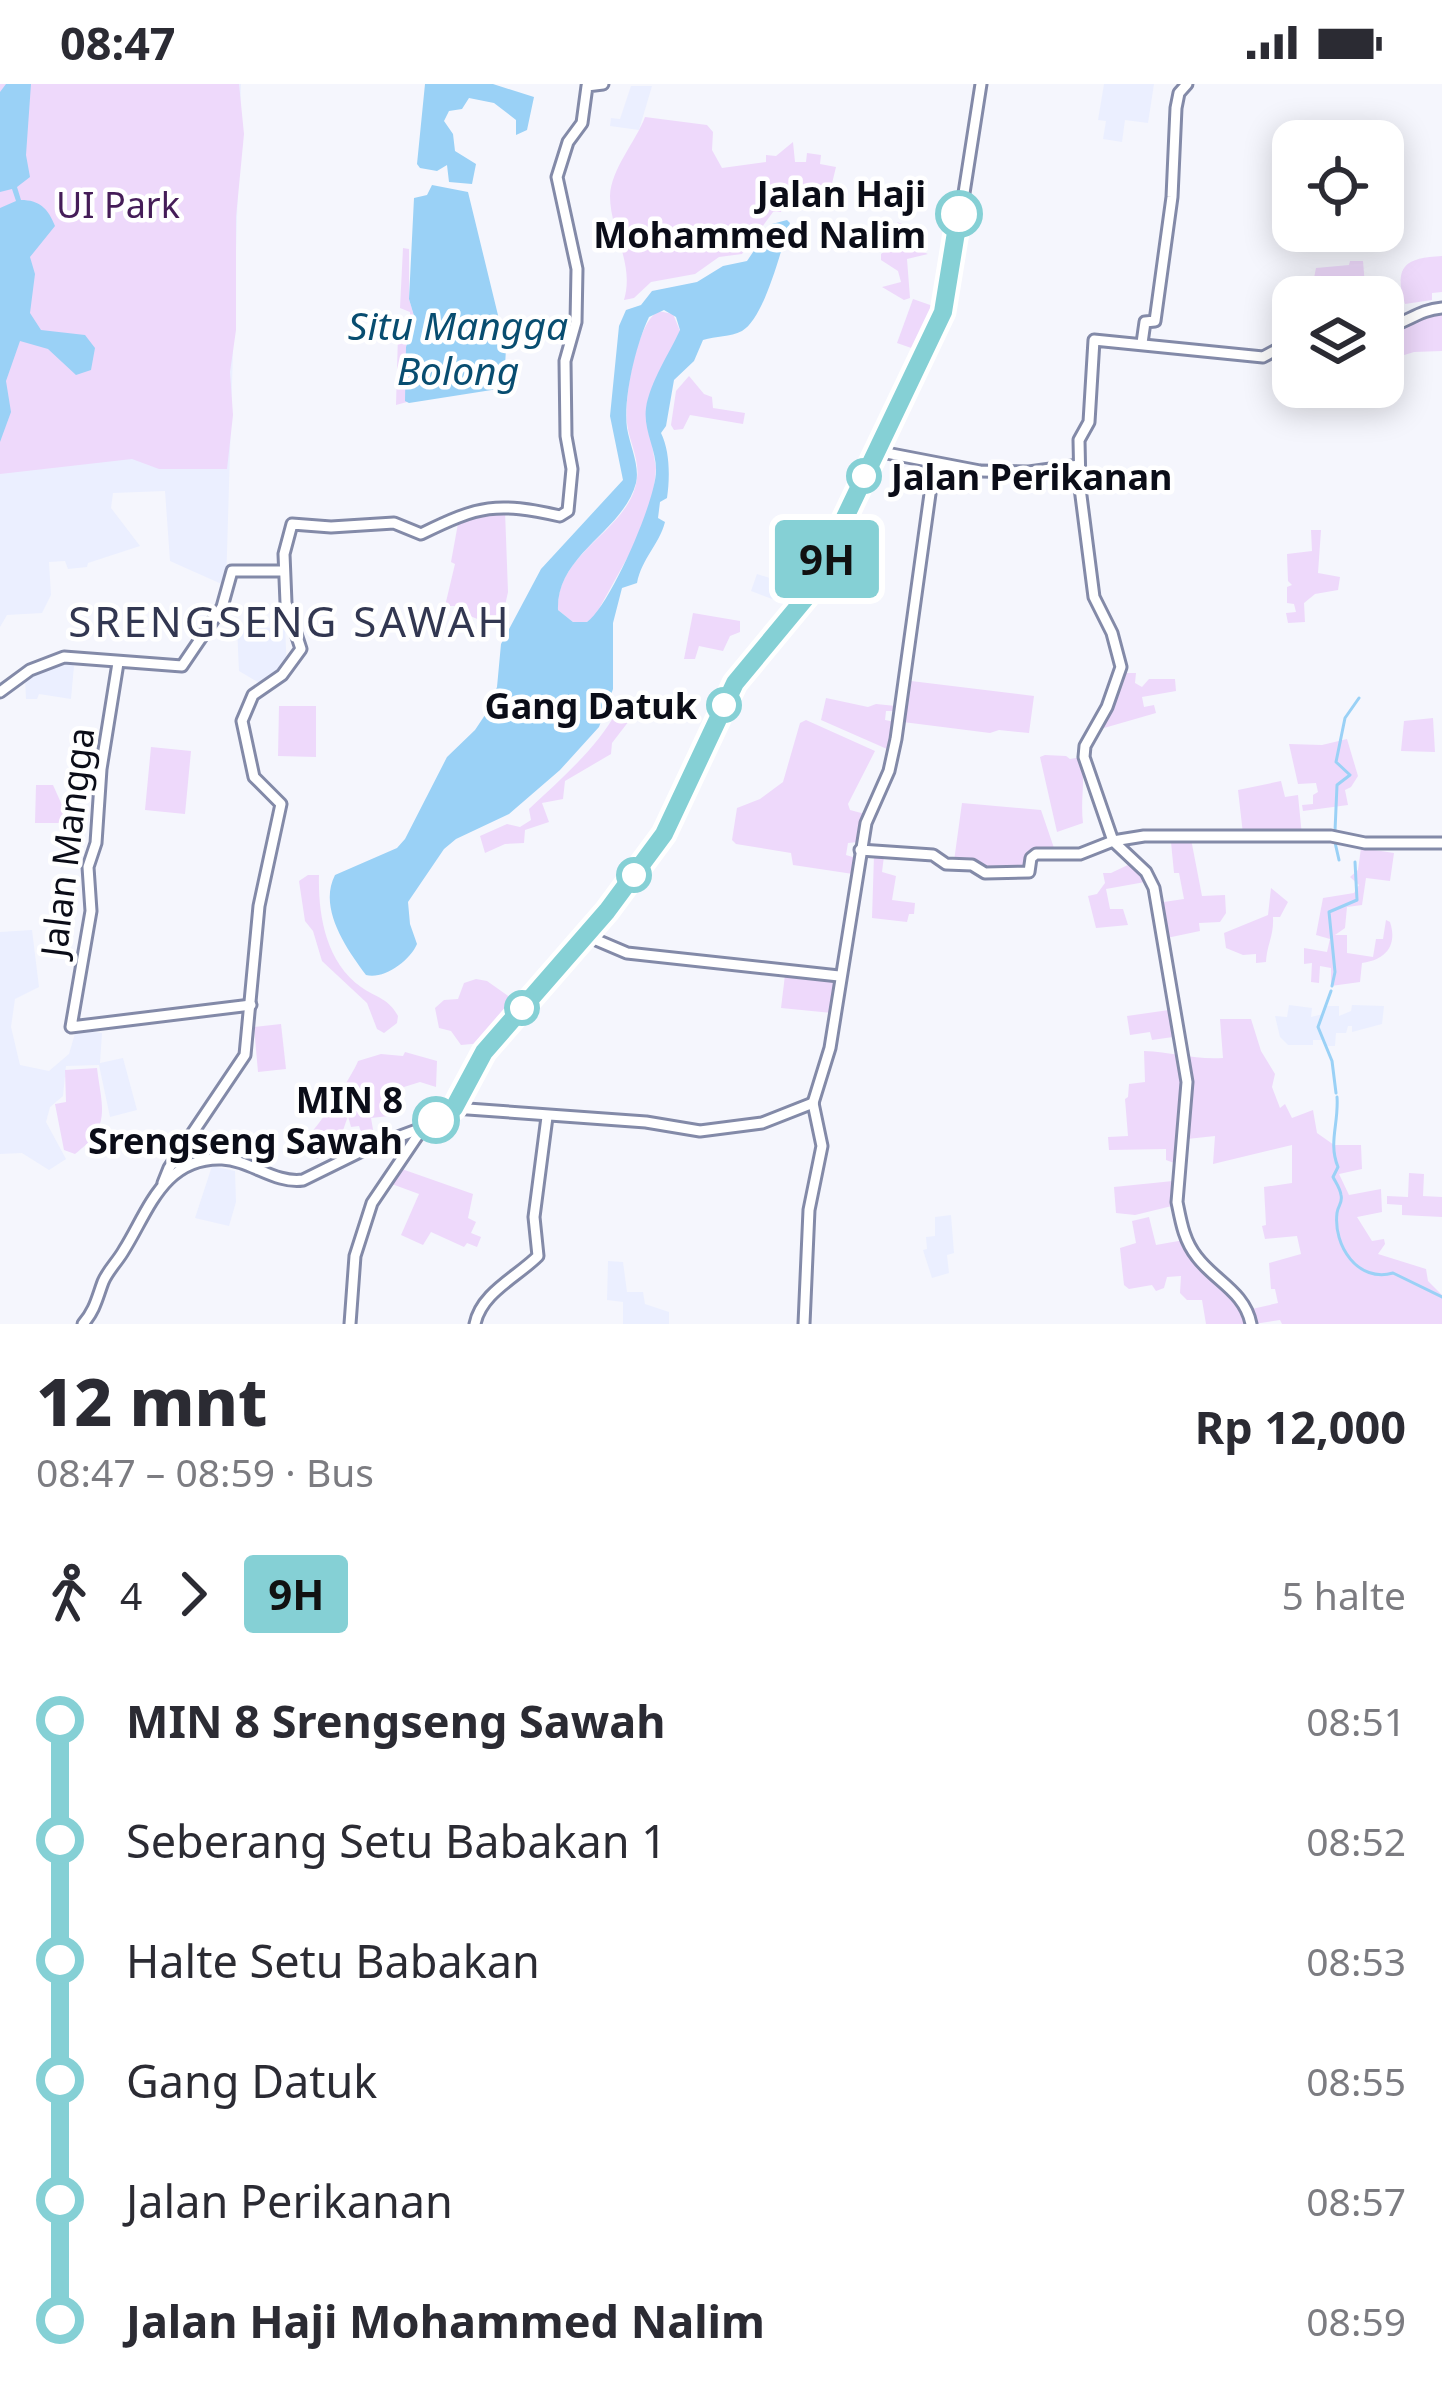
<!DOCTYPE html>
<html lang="id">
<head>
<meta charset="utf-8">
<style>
	:root { --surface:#fff; --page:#f2f2f3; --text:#2b2b33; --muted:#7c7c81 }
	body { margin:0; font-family:"Noto Sans",sans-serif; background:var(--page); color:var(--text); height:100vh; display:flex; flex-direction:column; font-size:45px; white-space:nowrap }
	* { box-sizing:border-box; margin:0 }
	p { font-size:39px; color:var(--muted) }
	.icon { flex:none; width:66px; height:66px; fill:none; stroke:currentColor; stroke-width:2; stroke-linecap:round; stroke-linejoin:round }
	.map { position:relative; height:1240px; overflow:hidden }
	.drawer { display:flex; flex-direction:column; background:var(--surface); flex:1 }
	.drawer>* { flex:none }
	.badge { padding:0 24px; border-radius:9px; font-size:42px; line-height:78px }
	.controls { position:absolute; left:1272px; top:36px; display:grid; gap:24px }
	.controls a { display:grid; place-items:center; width:132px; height:132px; border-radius:24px; background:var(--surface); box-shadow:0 6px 30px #0003; font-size:60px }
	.map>.badge { position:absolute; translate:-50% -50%; box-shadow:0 0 0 6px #fff }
	.legs { display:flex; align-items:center; gap:18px; height:132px; padding:0 36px; font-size:39px }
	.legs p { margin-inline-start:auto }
	.summary { display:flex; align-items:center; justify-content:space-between; height:204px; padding:0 36px }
	h1 { font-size:66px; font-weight:800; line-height:90px }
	ul { padding:0 36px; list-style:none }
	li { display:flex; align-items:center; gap:42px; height:120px; font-size:45px }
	li i { display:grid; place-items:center; width:18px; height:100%; margin:0 15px; background:currentColor }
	li i::after { content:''; width:30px; height:30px; margin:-15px; border:9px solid; border-radius:50%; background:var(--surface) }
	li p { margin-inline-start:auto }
	li:first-child i { background:linear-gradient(#0000 50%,currentColor 0) }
	li:last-child i { background:linear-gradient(currentColor 50%,#0000 0) }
	.status { display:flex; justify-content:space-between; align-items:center; height:84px; padding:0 60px; background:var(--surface); direction:ltr }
	.status svg { height:33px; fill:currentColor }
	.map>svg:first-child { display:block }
	.built { fill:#ebefff }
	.green { fill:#eed9fb }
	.water { fill:#9ad1f6; fill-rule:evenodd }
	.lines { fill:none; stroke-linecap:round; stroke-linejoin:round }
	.stream { stroke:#9ad1f6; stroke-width:3 }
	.secondary-casing { stroke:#838aa8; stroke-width:15 }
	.secondary { stroke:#fff; stroke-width:9 }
	.line-1-casing { stroke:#fff; stroke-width:27 }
	.line-1 { stroke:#85d0d5; stroke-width:18 }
	.stop-1-dot { fill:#fff; stroke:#85d0d5; stroke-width:6 }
	.labels { text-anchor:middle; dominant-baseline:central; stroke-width:9; stroke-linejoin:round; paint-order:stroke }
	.stop-label { font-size:36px; font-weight:bold; fill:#0b0d18; stroke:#fff; text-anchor:end }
	.park-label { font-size:36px; fill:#451d58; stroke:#fff }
	.street-label { font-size:36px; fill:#0b0d18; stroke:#fff }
	.water-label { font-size:39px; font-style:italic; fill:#084d70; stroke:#fff }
	.quarter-label { font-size:42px; letter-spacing:3px; fill:#323751; stroke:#fff }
</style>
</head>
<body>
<div class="status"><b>08:47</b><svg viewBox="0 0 49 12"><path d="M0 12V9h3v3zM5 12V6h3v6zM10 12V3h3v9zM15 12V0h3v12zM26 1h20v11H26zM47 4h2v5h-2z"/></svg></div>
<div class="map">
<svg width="1442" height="1240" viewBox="0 0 1442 1240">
	<rect width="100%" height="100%" fill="#f5f6fd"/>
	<g class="built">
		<path d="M0,0H241L226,502L170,477L165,407L113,409L111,424L140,462L88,479L87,483L68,485L65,477L49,478L51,511L42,529L7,531L0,543Z"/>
		<path d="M1104,0H1154L1148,39L1125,36L1122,58L1103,55L1106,37L1098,36Z"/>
		<path d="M631,2H652L639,46L610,42L611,34L620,35Z"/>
		<path d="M776,478L797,485L794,494L808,499L803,513L787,507L783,519L751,507L757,490L770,494Z"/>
		<path d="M285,543L287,586L263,601L239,587L237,544H245L246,551H253V544Z"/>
		<path d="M66,578L74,582L71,615L39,610L37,615H26L25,594L32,588Z"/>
		<path d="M32,846L39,903L15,915L11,943L20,981L49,987L69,970L76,946L102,949L100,979L123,974L137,1026L110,1033L99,981L66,982L63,1012L50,1023L46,1038L66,1075L49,1086L22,1069L0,1070V848Z"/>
		<path d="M1289,921L1312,924L1311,933L1323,930L1324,922H1339V932L1351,927L1352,921L1384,922L1382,940L1352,948V942H1348L1346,949H1336L1335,962H1326L1325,956H1313V961H1288L1280,953L1275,932L1287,933Z"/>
		<path d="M212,1082L235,1087L236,1118L229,1142L195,1134Z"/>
		<path d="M951,1131L954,1169L947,1171L949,1189L932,1194L923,1166L927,1165L926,1153L935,1152V1133Z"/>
		<path d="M608,1177L623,1178L627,1208H643L645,1220L669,1228V1240H623V1218L607,1216Z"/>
	</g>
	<g class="green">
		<path d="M0,0H239L244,50L236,133V246L230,288L233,331L227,385H159L132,375L0,390Z"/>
		<path d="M645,33L707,41L713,48L712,66L722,84L766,78V71L776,72L793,58L795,78H806L807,69L821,71L820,80L836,83L827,120L782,121L781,128H773L742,170L719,173L695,190L651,198L634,214L624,216C635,180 610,147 610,112C611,85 635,59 645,33Z"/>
		<path d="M897,138L915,145L918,166L928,170L907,175L910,214L904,216L882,203L901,198L898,187L881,176V170L898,156L902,144Z"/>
		<path d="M403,164L409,165V215L415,235L406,263L407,318L396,321L398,251H410V228L400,224Z"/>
		<path d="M1442,172V208L1432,209V216L1405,220C1393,181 1406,174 1442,172Z"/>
		<path d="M1350,177H1363L1365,201L1358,205V213H1325V199H1313L1316,184L1349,181Z"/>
		<path d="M913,215L933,222L917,266L897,259Z"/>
		<path d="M658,227L673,230L680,247L646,327L656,384L653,415L636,458L595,532L587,538H573L558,526C555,467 631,447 637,394C640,377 629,357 627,339C624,313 636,241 658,227Z"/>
		<path d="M1442,227V267L1414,268L1388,276L1383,272V247L1410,241L1417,228Z"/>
		<path d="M689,292L704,310L712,313L713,324L745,329L743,340L690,331L683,345L674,346L671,341L676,307Z"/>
		<path d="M505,427L508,508L500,544L470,532L465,522H445L455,480L451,478L459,434Z"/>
		<path d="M1311,446H1321L1318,489L1340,493L1338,506L1315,510L1304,519L1305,538L1288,539L1286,529L1296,528L1294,520L1287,519V503L1292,501L1288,497L1287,470L1312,467Z"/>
		<path d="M693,529L740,537V548L730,552L723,567L699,562L695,575H684Z"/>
		<path d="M1124,589H1136L1135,599L1142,603L1149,595H1175L1176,607L1142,613L1144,623L1154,621L1156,629L1104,644L1099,641Z"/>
		<path d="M911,597L1034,612L1029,649L999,646L990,649L903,638L907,598Z"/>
		<path d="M826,614L868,623L876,620L896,622V627H886L885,636L895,638L891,663L887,665L821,636Z"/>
		<path d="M279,622H316V673L278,672Z"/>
		<path d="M617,627L632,633L612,659L611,670L565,697L563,715L542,719L549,738L525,746L524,759L505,760L485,769L480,752L507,740L520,743L531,736L529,725C561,695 597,664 617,627Z"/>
		<path d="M1433,634L1435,668L1401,667L1404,637Z"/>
		<path d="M806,636L875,667L848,720L850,726L865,730L858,758L848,759L846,771L856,774L853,790L793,781L791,769L736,760L732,756L737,724L760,715L783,698L800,639Z"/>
		<path d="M1347,655L1358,692L1351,703L1345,706L1348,721L1303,727L1302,721L1313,720V711L1318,708L1316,699L1298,700L1289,660L1322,661Z"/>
		<path d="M151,663L191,667L185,730L145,726Z"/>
		<path d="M1045,671L1066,672L1070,675L1081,673C1086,696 1080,715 1083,739L1057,748L1040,673Z"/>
		<path d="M1281,697L1285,713L1298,711L1302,752L1243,750L1238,706Z"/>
		<path d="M36,701H53L70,739H35Z"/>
		<path d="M962,719L1041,726L1054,764L1026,768L1024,788L986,789L976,778L954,777Z"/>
		<path d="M1191,755L1202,812L1225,811L1226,829L1220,838L1199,839L1200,847L1162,855L1157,819L1184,815L1179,789H1174L1171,758Z"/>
		<path d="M1361,764L1394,769L1390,797L1366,794L1362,821L1347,823L1345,844L1335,851H1347V869L1373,873L1376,855H1383L1386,836L1390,838C1398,862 1385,876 1362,879L1360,898L1331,902V884L1320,882L1319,899L1311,898L1312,879L1304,880V864L1327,868L1330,855L1316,851L1323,814L1354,809L1359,801L1350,793L1358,786Z"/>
		<path d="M874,771L884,772L882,788L896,792L892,816L915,819L914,830H909L907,838L872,834Z"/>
		<path d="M1132,779L1145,798L1106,805L1110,825H1123L1128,841L1096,844L1088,812L1097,810L1105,799L1103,789H1111Z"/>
		<path d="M319,791C318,829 325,877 361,903C377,914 388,914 398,932L397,939L384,949L377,945L367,919L322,877L313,847L305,837L299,797L308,791Z"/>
		<path d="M1271,804L1288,818L1280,833H1273C1274,852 1267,860 1266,878L1256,879V870L1243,871L1226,864L1224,849L1268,831Z"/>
		<path d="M785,891L835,896L832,929L781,924Z"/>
		<path d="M476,895L487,897L518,919L483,959L461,961L451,947L439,944L435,924L444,916L458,915L464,899Z"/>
		<path d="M1169,926L1173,953L1152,956L1150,948L1130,951L1127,932Z"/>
		<path d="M1220,935H1251L1261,967L1275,990L1272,1003L1280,1024L1285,1020L1292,1034L1313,1026L1317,1049L1334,1061H1361L1362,1085L1339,1090L1349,1111L1381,1105L1382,1128L1357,1133L1372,1157L1384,1155L1385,1160L1378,1170L1426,1185L1428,1197L1442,1211V1240H1282L1280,1236L1254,1240L1252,1225L1278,1219L1275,1205H1271L1269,1179L1301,1170L1297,1152L1265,1155L1262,1142L1266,1141L1264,1103L1292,1099V1061L1213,1080L1215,1052L1187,1055V1000L1182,1002L1177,1080L1166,1076V1065L1109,1066L1108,1053L1128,1052L1125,1015L1128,1013L1129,1000L1145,998L1144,967C1172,968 1195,976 1223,974Z"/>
		<path d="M281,940L286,985L258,988L254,943Z"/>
		<path d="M405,968L437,977L436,1003L420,998L404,1003L398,1031L371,1034L375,1057L365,1060L359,1042L351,1043L348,1032L340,1055L317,1075L309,1066L301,1071L299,1061C311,1055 353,991 358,977L381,970L403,972Z"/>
		<path d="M97,984C102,1025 112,1042 75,1070L64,1066L55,1020L66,1018L65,986Z"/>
		<path d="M399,1084L473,1110L468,1134L476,1138L471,1149L481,1153L477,1163L467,1159L464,1163L431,1148L423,1161L401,1151L419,1110L389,1099Z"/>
		<path d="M1409,1089L1424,1090L1423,1112L1442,1113V1133L1402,1131V1121L1387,1120V1112L1408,1113Z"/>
		<path d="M1173,1097L1176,1121L1135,1131L1116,1129L1114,1103Z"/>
		<path d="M1149,1133L1156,1161L1184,1156L1238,1214L1247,1240H1206L1202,1216H1187L1180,1209L1181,1192L1167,1193L1164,1204L1156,1207L1152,1201L1129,1205L1124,1201L1120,1164L1136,1159L1132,1137Z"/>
	</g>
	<g class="water">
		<path d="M6,0H31L26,71L30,93L17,103L21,116C39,116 48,124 55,142L30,173L35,190L30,229L41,246L85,251L95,264L91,286L76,291L48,265L20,257L6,297L11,328L0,358V124L16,117L12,105L0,108V8Z"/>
		<path d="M425,0H493L534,13L527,46L516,51V36L494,19L469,14L462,25L449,27L444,37L453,50L455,67L476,80L472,100L449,98L447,81L437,87L420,84L417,80Z"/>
		<path d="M432,101L468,108L506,264L504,301L498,305L409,319L405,317L406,263L415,235L409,215L414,114L427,111Z"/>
		<path d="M787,136L790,139C781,164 765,234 742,247C730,253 716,252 703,256L694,277L674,296L666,342L661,349C670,367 670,394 667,414L660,418L658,434L665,438C659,461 642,474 637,499L622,504L613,539V605L599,643L560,686L509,730L456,755L444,765L408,818L410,840L417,860C410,877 383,896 366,891C346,864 318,824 335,791L397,764L405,755L447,673L475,646L487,628L497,603L501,560L541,485L623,396L610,332L619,242L626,226L641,221L652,207L697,198L723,182L747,177L772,140ZM664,226L676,233L680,246C669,270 650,298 646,324C643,346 657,367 656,387C656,416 610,522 587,538H573L558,526C556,470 623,448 636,399C640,382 630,362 627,344C623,314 636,260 649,233Z"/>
	</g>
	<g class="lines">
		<g class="stream">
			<path d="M1335,747L1337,701L1350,691L1336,678L1345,634L1359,614"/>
			<path d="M1334,754L1339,776"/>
			<path d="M1332,902L1335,888L1329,828L1357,816L1355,778"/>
			<path d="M1331,907L1318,943L1332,977L1336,1009"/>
			<path d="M1337,1013C1339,1039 1328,1059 1338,1083L1333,1093C1336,1099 1340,1104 1341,1111C1343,1119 1338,1121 1337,1129C1333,1162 1358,1199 1393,1189L1442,1213"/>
		</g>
		<g class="secondary-casing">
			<g id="secondary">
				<path d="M1383,244C1407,240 1417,226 1442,224"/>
				<path d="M1142,259L1145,238L1155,237L1172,113L1176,24L1179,9L1187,0"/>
				<path d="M876,367L980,387L1029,388L1079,381"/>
				<path d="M118,579L101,685L96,759L88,783L91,827L71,943L251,921"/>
				<path d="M0,608L30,586L64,573L182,582L222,523L232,487H284"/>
				<path d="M860,766L933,771L946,780L972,781L985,789L1029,788L1031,774L1036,770H1080L1113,757L1144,752H1331L1365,759H1442"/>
				<path d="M587,852L627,869L839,892"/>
				<path d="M813,1019L830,964L866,739L889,687L896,655L934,381"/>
				<path d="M454,1024L646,1038L700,1047L762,1039L813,1019"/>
				<path d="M163,1099L169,1084L245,971L259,822L281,720L254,693L242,637L253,611L282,591L301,565L286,519L284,470L292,440L331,443L394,439L421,450C480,421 496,418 560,432L568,427L572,385L566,352L565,277L576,238L577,185L557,93L568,58L582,39L587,2L603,0"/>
				<path d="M83,1240C95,1226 97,1214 103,1198C108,1186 118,1177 124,1166C148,1128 163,1073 222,1075C250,1076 275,1100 303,1096L368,1064L422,1044L454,1024L484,968L587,852L639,784L681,719L735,599L808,511L932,254L943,228L952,186L981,0"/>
				<path d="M350,1240L355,1172L372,1119L420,1048"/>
				<path d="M475,1240C481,1209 517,1193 538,1172L534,1133L547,1033"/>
				<path d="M804,1240L809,1126L822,1062L813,1019"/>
				<path d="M1251,1240C1245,1208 1215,1197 1197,1173C1184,1157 1181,1138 1177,1118L1187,998L1154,804L1146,788L1113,757L1084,673L1085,662L1107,623L1121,583L1112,549L1094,513L1080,404L1079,356L1089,338L1094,256L1263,273L1293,257"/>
			</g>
		</g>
		<use href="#secondary" class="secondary"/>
	</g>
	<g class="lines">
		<g class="line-1-casing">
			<path id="line-1" d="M436,1036L454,1024L484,968L607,827L664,750L735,599L808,511L943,228L959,130"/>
		</g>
		<use href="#line-1" class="line-1"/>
	</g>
	<g class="stop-1-dot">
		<circle cx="959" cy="130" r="21"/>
		<circle cx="864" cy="392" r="15"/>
		<circle cx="724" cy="621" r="15"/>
		<circle cx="634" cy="791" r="15"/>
		<circle cx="522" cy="924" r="15"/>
		<circle cx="436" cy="1036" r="21"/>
	</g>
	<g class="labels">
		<g class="stop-label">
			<text x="926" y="109">Jalan Haji<tspan x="926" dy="41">Mohammed Nalim</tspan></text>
			<text x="891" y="392" text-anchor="start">Jalan Perikanan</text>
			<text x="697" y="621">Gang Datuk</text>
			<text x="403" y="1015">MIN 8<tspan x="403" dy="41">Srengseng Sawah</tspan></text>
		</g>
		<g class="park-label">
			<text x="118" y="120">UI Park</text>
		</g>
		<g class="street-label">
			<text transform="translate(67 758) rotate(-83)">Jalan Mangga</text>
		</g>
		<g class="water-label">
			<text x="458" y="240">Situ Mangga<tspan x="458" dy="45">Bolong</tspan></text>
		</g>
		<g class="quarter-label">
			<text x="290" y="536">SRENGSENG SAWAH</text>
		</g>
	</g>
</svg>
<div class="controls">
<a><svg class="icon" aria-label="locate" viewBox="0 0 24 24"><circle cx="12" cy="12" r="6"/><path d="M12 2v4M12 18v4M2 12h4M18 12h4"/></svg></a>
<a><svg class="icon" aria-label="layers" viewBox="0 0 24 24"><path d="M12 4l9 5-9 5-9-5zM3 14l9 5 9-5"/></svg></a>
</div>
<b class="badge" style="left:827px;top:475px;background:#85d0d5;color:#111">9H</b>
</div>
<section class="drawer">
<div class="summary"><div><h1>12 mnt</h1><p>08:47 – 08:59 · Bus</p></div><b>Rp 12,000</b></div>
<div class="legs"><svg class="icon" aria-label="walk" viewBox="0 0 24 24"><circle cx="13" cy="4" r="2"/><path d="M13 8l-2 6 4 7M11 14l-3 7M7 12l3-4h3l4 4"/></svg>4<svg class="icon" aria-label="forward" viewBox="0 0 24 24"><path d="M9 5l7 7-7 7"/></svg><b class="badge" style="background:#85d0d5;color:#111">9H</b><p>5 halte</p></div>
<ul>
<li><i style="color:#85d0d5"></i><b>MIN 8 Srengseng Sawah</b><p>08:51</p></li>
<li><i style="color:#85d0d5"></i><span>Seberang Setu Babakan 1</span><p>08:52</p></li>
<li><i style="color:#85d0d5"></i><span>Halte Setu Babakan</span><p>08:53</p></li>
<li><i style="color:#85d0d5"></i><span>Gang Datuk</span><p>08:55</p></li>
<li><i style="color:#85d0d5"></i><span>Jalan Perikanan</span><p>08:57</p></li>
<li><i style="color:#85d0d5"></i><b>Jalan Haji Mohammed Nalim</b><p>08:59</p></li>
</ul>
</section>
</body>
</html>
